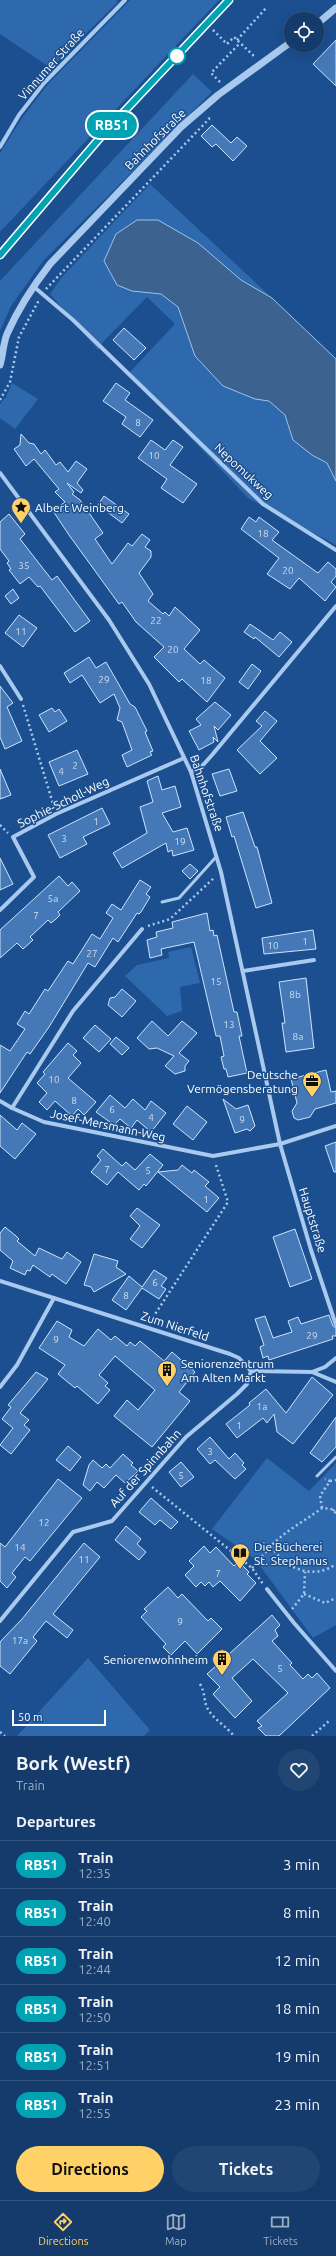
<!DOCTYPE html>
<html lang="en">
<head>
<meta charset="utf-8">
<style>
	:root { --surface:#143b6b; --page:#214673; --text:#f1f3f6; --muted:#9dadc1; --line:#33557e; --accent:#ffd166 }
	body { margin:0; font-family:Ubuntu,sans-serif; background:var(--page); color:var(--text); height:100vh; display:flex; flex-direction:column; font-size:15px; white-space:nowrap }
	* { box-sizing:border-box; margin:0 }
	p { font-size:13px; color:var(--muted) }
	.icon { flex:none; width:22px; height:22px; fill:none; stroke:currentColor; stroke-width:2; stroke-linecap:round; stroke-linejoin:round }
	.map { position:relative; height:1736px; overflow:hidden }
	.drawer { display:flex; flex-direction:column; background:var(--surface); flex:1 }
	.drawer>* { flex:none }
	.badge { padding:0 8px; border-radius:13px; font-size:14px; line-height:26px }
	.controls { position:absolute; left:284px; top:12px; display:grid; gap:8px }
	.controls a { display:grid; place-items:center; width:40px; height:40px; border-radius:50%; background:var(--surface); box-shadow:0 4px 16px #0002,0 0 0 1px var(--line); font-size:20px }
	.scale { position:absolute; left:12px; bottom:10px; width:94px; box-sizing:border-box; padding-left:4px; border:2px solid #fff; border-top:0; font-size:11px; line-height:14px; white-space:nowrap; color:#fff; -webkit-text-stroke:3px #1b4f8f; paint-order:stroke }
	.map>.badge { position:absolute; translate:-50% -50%; box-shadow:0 0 0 2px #fff }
	h2 { padding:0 16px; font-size:15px; line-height:36px }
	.round { display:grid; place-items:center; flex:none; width:42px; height:42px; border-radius:21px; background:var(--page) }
	.head { display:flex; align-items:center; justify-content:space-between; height:68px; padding:0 16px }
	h1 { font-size:19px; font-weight:600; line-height:30px }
	.primary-button { display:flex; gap:8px; margin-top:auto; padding:8px 16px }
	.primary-button a { flex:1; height:46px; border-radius:24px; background:var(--accent); color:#111; font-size:16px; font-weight:600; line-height:46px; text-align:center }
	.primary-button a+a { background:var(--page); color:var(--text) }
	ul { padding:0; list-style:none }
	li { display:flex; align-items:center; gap:12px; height:48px; padding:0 16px; border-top:1px solid var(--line) }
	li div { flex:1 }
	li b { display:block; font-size:15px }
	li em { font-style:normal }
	li .badge { min-width:44px; font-weight:700; text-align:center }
	.tabs { display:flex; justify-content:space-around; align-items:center; height:56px; border-top:1px solid var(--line); background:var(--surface); font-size:11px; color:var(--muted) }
	.tabs a { display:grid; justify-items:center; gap:2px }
	.tabs .active { color:var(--accent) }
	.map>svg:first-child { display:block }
	.green { fill:#2e69ad }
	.water { fill:#3c6290; stroke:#9cc4f0 }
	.building { fill:#4478b7; stroke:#cfe3fa }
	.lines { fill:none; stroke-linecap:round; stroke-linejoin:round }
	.path { stroke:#a9c9ee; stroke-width:2.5; stroke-dasharray:2 3; stroke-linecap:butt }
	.service { stroke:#a9c9ee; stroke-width:3 }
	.minor { stroke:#a9c9ee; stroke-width:4 }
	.tertiary { stroke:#a9c9ee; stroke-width:7 }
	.rail { stroke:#fff; stroke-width:3; stroke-dasharray:7 3; stroke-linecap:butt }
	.line-casing { stroke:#fff; stroke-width:9 }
	.line { stroke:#00a3b4; stroke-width:6 }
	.stop-dot { fill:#fff; stroke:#00a3b4; stroke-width:2 }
	.labels { text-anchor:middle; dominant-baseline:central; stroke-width:3; stroke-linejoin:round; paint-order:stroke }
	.number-label { font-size:10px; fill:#d0dded }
	.street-label { font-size:12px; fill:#fff; stroke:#1b4f8f }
	.poi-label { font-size:12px; fill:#fff; stroke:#1b4f8f; text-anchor:start }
</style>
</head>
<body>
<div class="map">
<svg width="336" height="1736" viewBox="0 0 336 1736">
	<rect width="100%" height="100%" fill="#1b4f8f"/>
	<g class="green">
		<path d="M0,0H116L118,2L51,68L0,34Z"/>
		<path d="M130,0H219L0,232V153L22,118L48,84Z"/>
		<path d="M193,74L212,92L43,261L11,306L0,331V281Z"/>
		<path d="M150,184L272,298L241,280L116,234L104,261L117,285L132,291L161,294L178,307L195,356L223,386L255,399L269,401L285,415L293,440L312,455L327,463L336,481V545L248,498L129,373L175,324L147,297L103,342L98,350L50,294L62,277Z"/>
		<path d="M12,383L38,399L15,429L0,418V404L6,397Z"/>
		<path d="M191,947L200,983L180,987L182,1011L167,1016L125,976L137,965L169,958L168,952Z"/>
		<path d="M267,1458L309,1491L336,1463V1625L313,1638L255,1559L212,1529Z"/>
		<path d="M88,1658L150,1730L144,1736H17Z"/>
	</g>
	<path class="water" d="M137,220H158L198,243L241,280L272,298L336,359V481L327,463L312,455L293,440L285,415L269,401L255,399L223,386L195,356L178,307L161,294L132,291L117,285L104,261L116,234Z"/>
	<g class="building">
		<path d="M336,40V86L313,64Z"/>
		<path d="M212,125L231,143L237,137L247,146L233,161L216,144L212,147L201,136Z"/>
		<path d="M124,328L146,348L134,360L113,340Z"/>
		<path d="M116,383L130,393L125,400L153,420L140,437L122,424L126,417L103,401Z"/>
		<path d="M21,434L29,443L34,444L41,454L45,450L56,465L60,462L68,472L76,461L87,469L77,483L83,490L81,493L67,483L74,492L72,494L80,500L103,533L95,539L112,564L128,543L132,546L142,534L150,540L145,547L151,551V557L139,573L153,594L148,601L163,614L165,612L169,616L175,607L200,630L184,649L200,664L204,660L225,678L207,702L182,679L179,682L154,657L164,647L136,622L122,602L119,604L69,535L53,511L65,502L55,492L59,489L34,459L26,466L14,449L20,445Z"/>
		<path d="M151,440L165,450L173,440L183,447L170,465L197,484L183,503L161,488L167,479L138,458Z"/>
		<path d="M104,496L129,514L122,523L98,505Z"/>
		<path d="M9,514L25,534L20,539L52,580L57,576L90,621L75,632L40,586L38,587L29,577L20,584L9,570L11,569L7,563L9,561L0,549V522Z"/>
		<path d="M249,517L256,522L259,517L279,532L272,540L318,573L328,562L336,569V576L331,582L336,587L325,601L299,578L290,589L267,574L279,558L241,529Z"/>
		<path d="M13,589L19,598L11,604L5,596Z"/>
		<path d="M19,615L37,628L23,647L5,633Z"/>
		<path d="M250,624L273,640L280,632L292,642L279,657L255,637L254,639L244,632Z"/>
		<path d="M89,657L96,668L106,662L130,704L135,707L147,731L145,732L153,751L150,752L152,755L127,767L122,755L132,750L122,722L117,720L120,708L114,694L100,703L82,675L70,683L64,673Z"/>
		<path d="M252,664L261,671L248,689L239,682Z"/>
		<path d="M0,686L13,703L7,707L22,741L5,749L0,737Z"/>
		<path d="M215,702L231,715L218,730L214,726L218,742L213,737L214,742L199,750L189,731L201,725L196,719Z"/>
		<path d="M52,708L55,712L59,709L67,721L49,732L39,715Z"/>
		<path d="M265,711L277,721L260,741L277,758L260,774L237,750L262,726L256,721Z"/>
		<path d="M77,750L88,774L59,786L49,762Z"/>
		<path d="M0,769L11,795L0,799Z"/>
		<path d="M229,769L237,791L220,796L212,774Z"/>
		<path d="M158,776L162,790L175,786L181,807L162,813L173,832L187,828L194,850L173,856L172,850L168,852L166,843L122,868L113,853L147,833L140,807L153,802L147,781Z"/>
		<path d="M102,808L110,824L83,837L87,844L60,858L48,835Z"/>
		<path d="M243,812L255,847H257L272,903L256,908L234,836L232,837L226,817Z"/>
		<path d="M0,858L13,884L0,890Z"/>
		<path d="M190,864L198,871L190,879L182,871Z"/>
		<path d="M59,876L68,886L72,882L80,891L58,912L60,915L56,919L51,923L48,920L30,937L33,940L23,949L17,943L0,958V930Z"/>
		<path d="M140,880L151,887L146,894L150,897L141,912L139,914L137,913L118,942L113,938L95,967L88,963L49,1027L30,1054L27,1052L0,1093V1045L10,1051L25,1029L17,1024L25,1011L29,1014L45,989L48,991L68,961L73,964L92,934L100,939L113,918L106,913L112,904L121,910Z"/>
		<path d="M207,913L210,931L213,930L214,936L217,935L234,1012H237L242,1036H239L247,1073L228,1077L226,1069H224L221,1057L224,1056L220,1036H216L194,942L161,949L162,955L150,958L147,940L157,937L156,932L173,928L172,922Z"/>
		<path d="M313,930L316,949L264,954L262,938Z"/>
		<path d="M306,978L314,1048L286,1052L282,1023H285L279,982Z"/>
		<path d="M122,989L136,1001L122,1017L108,1005L110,998L115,997Z"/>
		<path d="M152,1021L168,1036L182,1021L197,1033L179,1053L189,1061L185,1066V1071L175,1074L165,1066L174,1056L157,1048L149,1049L137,1038Z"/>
		<path d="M95,1025L111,1039L99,1052L83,1038Z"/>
		<path d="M116,1037L129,1048L122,1055L110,1044Z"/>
		<path d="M68,1043L77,1051L73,1055L81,1063L68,1078L96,1102L84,1115L78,1109L72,1116L55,1101L47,1110L39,1102L47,1093L37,1083L45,1074L43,1072Z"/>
		<path d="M326,1070L331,1092L336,1091V1103L315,1109L310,1117L298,1120L294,1118L292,1111L297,1103L291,1079Z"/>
		<path d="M110,1095L125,1108L133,1099L145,1110L151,1101L166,1113L151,1132L137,1120L131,1128L120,1119L114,1125L96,1112Z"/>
		<path d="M223,1099L236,1109L248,1105L255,1126L250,1131L247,1129L235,1133Z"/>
		<path d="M187,1106L207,1122L193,1140L173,1124Z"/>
		<path d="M0,1115L17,1130L22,1123L36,1134L15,1159L0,1146Z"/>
		<path d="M336,1142V1172H334L325,1146Z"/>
		<path d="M103,1149L122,1166L126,1162L135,1170L150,1154L163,1165L146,1186L144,1184L139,1190L118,1172L107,1185L91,1172L101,1160L97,1156Z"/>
		<path d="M182,1165L192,1173L194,1170L209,1182L205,1186L219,1198L207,1212L158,1172L178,1170Z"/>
		<path d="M137,1208L160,1225L142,1248L130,1239L140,1226L130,1216Z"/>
		<path d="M5,1227L16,1236L19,1239L17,1241L35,1256L39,1248L62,1259L67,1252L81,1262L66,1284L52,1274L50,1277L33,1265L30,1271L27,1270L25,1275L10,1268L13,1261L0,1250V1233Z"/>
		<path d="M295,1229L312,1279L290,1287L273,1237Z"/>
		<path d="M94,1254L118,1261L116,1267L126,1274L94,1292L91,1287L84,1285Z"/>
		<path d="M154,1270L167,1278L161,1286L166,1289L159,1299L142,1288L126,1310L112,1300L129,1276L142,1287Z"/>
		<path d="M329,1315L333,1326L336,1328V1336H332L333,1339L269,1360L268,1356L263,1358L260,1347L264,1345L255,1319L265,1316L273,1338L292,1332L288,1321L298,1317L301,1324Z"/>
		<path d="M57,1321L72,1330L69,1337L84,1346L98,1329L111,1340L115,1336L127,1346L130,1342L135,1346L140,1341L164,1361L172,1352L195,1372L179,1392L190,1401L152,1447L114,1416L127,1400L138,1410L155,1390L115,1356L99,1375L108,1383L105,1386L110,1390L98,1404L77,1386L75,1388L58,1374L65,1365L39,1348Z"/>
		<path d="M36,1372L48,1379L20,1413L29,1420L24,1425L30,1430L11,1454L0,1445L13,1428L2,1419L11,1407L8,1405Z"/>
		<path d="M312,1377L333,1395L293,1444L277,1432L274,1414L267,1423L263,1418L237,1438L226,1424L250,1405L249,1403L266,1389L286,1413Z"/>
		<path d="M336,1417V1447L322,1462L310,1453Z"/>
		<path d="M210,1437L229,1459L235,1453L244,1463L242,1465L246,1469L235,1479L215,1460L210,1464L197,1449Z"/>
		<path d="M68,1446L81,1457L70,1471L56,1460Z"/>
		<path d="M123,1454L133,1463L131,1465L138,1471L133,1476L125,1483L116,1475L104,1488L97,1482L90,1491L83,1485L89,1465L93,1460L102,1468L106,1464L110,1468Z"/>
		<path d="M181,1462L194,1477L181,1487L169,1472Z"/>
		<path d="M58,1479L82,1498L30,1561L25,1557L12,1573L16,1577L7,1588L0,1581V1543L5,1547Z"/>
		<path d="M151,1498L178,1522L171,1529L160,1520L155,1525L139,1512Z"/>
		<path d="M126,1526L141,1539L137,1544L146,1552L139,1560L115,1540Z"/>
		<path d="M84,1543L100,1557L53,1614L73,1630L67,1638L46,1621L33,1637L37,1641L10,1674L0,1666V1642L22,1619Z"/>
		<path d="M204,1546L210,1553L216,1547L234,1566L239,1562L249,1572L247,1574L256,1583L240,1601L220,1581L213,1587L209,1582L205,1586L201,1582L196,1587L185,1575L194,1566L189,1561Z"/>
		<path d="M168,1587L178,1598L182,1594L208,1621L211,1618L222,1629L197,1654L185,1641L171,1655L163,1647L166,1644L141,1617L147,1611L144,1609Z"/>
		<path d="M272,1615L280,1625L275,1630L278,1636L272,1641L292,1663L290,1665L303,1679L308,1674L312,1678L317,1673L330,1688L279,1736H266L258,1728L262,1726L257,1721L288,1693L253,1659L232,1678L252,1701L235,1718L213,1694L220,1687L207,1674Z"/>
	</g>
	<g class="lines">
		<g class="path">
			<path d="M213,30L227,44L234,37L255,57"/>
			<path d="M237,40L267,7"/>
			<path d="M220,82L211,73L240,43"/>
			<path d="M46,289L209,119V115"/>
			<path d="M0,400L10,382L19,337L39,300"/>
			<path d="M23,705L54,807"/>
			<path d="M0,825L8,833"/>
			<path d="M148,926L170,919L215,877"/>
			<path d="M150,1322L228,1202L215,1162"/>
			<path d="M330,1481L336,1480"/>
			<path d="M152,1487L252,1568L263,1584"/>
			<path d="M322,1508L320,1496L330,1481L325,1479"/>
			<path d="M333,1511L336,1507"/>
			<path d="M336,1513L331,1509L322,1508C305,1521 286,1530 271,1546C285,1568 312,1581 336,1564"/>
			<path d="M252,1568L271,1546"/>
			<path d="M304,1594L325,1603L336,1598"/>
			<path d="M292,1609L304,1594L305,1572"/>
			<path d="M200,1684C206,1694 203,1702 209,1711C215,1720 227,1727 234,1736"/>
			<path d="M0,1732L5,1736"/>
			<path d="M312,1736L329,1721"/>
		</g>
		<g class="service">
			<path d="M162,902L179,898L216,857"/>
			<path d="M317,1476L336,1457"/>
		</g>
		<g class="minor">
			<path d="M0,147L19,115L44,83L125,0"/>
			<path d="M33,286L73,320L263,504L336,550"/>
			<path d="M0,473L109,620L149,684L191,772L221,872L280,1144L311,1250L336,1325"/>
			<path d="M0,666L21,699"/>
			<path d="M191,772L203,765L212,755L336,606"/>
			<path d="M0,910L34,877L13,837L56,814L184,758"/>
			<path d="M142,929L73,1011L12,1108L44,1122L213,1156L280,1144L336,1126"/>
			<path d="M243,971L314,960"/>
			<path d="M0,1101L12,1108"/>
			<path d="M0,1281L230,1354L239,1358L251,1371"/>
			<path d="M251,1371L312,1372L325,1367L336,1358"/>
			<path d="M312,1372L336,1382"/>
			<path d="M0,1387L17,1365L54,1298"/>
			<path d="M267,1589L294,1623L336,1671"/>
			<path d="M0,1621L73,1532L112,1521L186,1437L237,1394L247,1384L251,1371"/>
		</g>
		<g class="tertiary">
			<path d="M317,24L336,8"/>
			<path d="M0,365C3,355 3,344 7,334C18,309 33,286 50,264L181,127L218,95L291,42"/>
		</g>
		<path class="rail" d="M0,255C73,167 151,83 229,0"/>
	</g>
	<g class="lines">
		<g class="line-casing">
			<path id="line" d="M0,255L104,133L229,0"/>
		</g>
		<use href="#line" class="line"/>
	</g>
	<defs>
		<g id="sight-pin" transform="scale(1)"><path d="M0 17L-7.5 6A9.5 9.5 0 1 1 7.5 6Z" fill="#ffd166" stroke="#1b4f8f"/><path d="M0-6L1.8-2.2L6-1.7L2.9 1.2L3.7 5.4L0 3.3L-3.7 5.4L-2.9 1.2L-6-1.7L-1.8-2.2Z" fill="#111"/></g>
		<g id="office-pin" transform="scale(1)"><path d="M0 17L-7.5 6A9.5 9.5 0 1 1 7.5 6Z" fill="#ffd166" stroke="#1b4f8f"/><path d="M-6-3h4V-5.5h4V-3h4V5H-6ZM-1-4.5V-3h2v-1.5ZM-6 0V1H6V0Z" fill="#111"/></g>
		<g id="building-pin" transform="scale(1)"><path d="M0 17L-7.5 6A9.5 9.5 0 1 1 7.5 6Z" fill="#ffd166" stroke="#1b4f8f"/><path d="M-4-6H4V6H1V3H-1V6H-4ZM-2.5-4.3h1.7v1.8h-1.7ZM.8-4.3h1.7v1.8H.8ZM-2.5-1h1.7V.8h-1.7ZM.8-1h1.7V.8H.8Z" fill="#111"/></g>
		<g id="library-pin" transform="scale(1)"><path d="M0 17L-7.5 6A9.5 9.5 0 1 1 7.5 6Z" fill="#ffd166" stroke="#1b4f8f"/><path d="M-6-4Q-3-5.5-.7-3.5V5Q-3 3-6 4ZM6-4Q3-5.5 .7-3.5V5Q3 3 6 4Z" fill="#111"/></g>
	</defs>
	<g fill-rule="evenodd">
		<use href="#sight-pin" x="21" y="507"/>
		<use href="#office-pin" x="312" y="1081"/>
		<use href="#building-pin" x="167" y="1370"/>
		<use href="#library-pin" x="240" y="1553"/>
		<use href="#building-pin" x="222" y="1659"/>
	</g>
	<circle class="stop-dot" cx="177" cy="56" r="8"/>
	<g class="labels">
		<g class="number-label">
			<text x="138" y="422">8</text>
			<text x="154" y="455">10</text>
			<text x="263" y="533">18</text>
			<text x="24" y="565">35</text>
			<text x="288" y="570">20</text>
			<text x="156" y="620">22</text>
			<text x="21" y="631">11</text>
			<text x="173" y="649">20</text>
			<text x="104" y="679">29</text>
			<text x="206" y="680">18</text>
			<text x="75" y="765">2</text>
			<text x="61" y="771">4</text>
			<text x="96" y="821">1</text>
			<text x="64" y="838">3</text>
			<text x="180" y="841">19</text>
			<text x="53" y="898">5a</text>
			<text x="36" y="915">7</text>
			<text x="305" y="941">1</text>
			<text x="273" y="945">10</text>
			<text x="92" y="953">27</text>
			<text x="216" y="981">15</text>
			<text x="295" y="994">8b</text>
			<text x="229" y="1024">13</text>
			<text x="298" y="1036">8a</text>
			<text x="54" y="1079">10</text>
			<text x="74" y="1100">8</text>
			<text x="112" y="1109">6</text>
			<text x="151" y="1117">4</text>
			<text x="242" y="1119">9</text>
			<text x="107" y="1169">7</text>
			<text x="148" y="1170">5</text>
			<text x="206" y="1199">1</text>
			<text x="155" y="1282">6</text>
			<text x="126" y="1295">8</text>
			<text x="312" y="1335">29</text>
			<text x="56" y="1339">9</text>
			<text x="262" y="1406">1a</text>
			<text x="239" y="1425">1</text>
			<text x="210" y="1451">3</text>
			<text x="181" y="1475">5</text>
			<text x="44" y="1522">12</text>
			<text x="20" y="1547">14</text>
			<text x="84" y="1559">11</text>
			<text x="218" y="1573">7</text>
			<text x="180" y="1621">9</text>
			<text x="20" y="1640">17a</text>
			<text x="280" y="1668">5</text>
		</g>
		<g class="street-label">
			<text transform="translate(51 64) rotate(-48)">Vinnumer Straße</text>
			<text transform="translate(155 139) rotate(-45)">Bahnhofstraße</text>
			<text transform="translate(244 471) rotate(43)">Nepomukweg</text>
			<text transform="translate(207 793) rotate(71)">Bahnhofstraße</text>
			<text transform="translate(63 802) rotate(-26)">Sophie-Scholl-Weg</text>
			<text transform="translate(108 1125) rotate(12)">Josef-Mersmann-Weg</text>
			<text transform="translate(313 1220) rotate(73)">Hauptstraße</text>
			<text transform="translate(175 1326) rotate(18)">Zum Nierfeld</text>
			<text transform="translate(145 1468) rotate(-48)">Auf der Spinnbahn</text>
		</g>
		<g class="poi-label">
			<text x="35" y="507">Albert Weinberg</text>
			<text x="298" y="1074" text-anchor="end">Deutsche<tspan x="298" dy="14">Vermögensberatung</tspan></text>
			<text x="181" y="1363">Seniorenzentrum<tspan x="181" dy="14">Am Alten Markt</tspan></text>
			<text x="254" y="1546">Die Bücherei<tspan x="254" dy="14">St. Stephanus</tspan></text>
			<text x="208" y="1659" text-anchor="end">Seniorenwohnheim</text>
		</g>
	</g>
</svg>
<div class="controls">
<a><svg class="icon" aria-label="locate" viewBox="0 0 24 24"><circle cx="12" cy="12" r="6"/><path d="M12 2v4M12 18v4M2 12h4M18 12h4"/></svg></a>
</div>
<div class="scale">50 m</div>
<b class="badge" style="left:112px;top:125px;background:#00a3b4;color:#fff">RB51</b>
</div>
<section class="drawer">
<div class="head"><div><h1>Bork (Westf)</h1><p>Train</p></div><a class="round"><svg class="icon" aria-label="heart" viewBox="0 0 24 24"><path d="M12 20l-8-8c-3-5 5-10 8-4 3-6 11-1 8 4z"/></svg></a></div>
<h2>Departures</h2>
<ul>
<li><span class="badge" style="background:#00a3b4;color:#fff">RB51</span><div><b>Train</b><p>12:35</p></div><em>3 min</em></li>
<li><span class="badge" style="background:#00a3b4;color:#fff">RB51</span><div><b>Train</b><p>12:40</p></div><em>8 min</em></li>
<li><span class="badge" style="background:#00a3b4;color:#fff">RB51</span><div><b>Train</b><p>12:44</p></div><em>12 min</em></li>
<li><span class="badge" style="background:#00a3b4;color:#fff">RB51</span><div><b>Train</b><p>12:50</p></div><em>18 min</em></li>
<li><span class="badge" style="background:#00a3b4;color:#fff">RB51</span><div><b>Train</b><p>12:51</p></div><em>19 min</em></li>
<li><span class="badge" style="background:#00a3b4;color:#fff">RB51</span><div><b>Train</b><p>12:55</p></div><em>23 min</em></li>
</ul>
<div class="primary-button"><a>Directions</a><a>Tickets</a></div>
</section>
<nav class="tabs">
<a class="active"><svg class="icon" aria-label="directions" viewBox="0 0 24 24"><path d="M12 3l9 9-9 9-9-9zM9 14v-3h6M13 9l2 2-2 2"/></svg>Directions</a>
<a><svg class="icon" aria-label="map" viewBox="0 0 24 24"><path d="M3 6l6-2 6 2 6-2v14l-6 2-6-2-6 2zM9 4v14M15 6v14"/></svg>Map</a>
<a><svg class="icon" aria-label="tickets" viewBox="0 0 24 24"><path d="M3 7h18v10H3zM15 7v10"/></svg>Tickets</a>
</nav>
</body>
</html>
